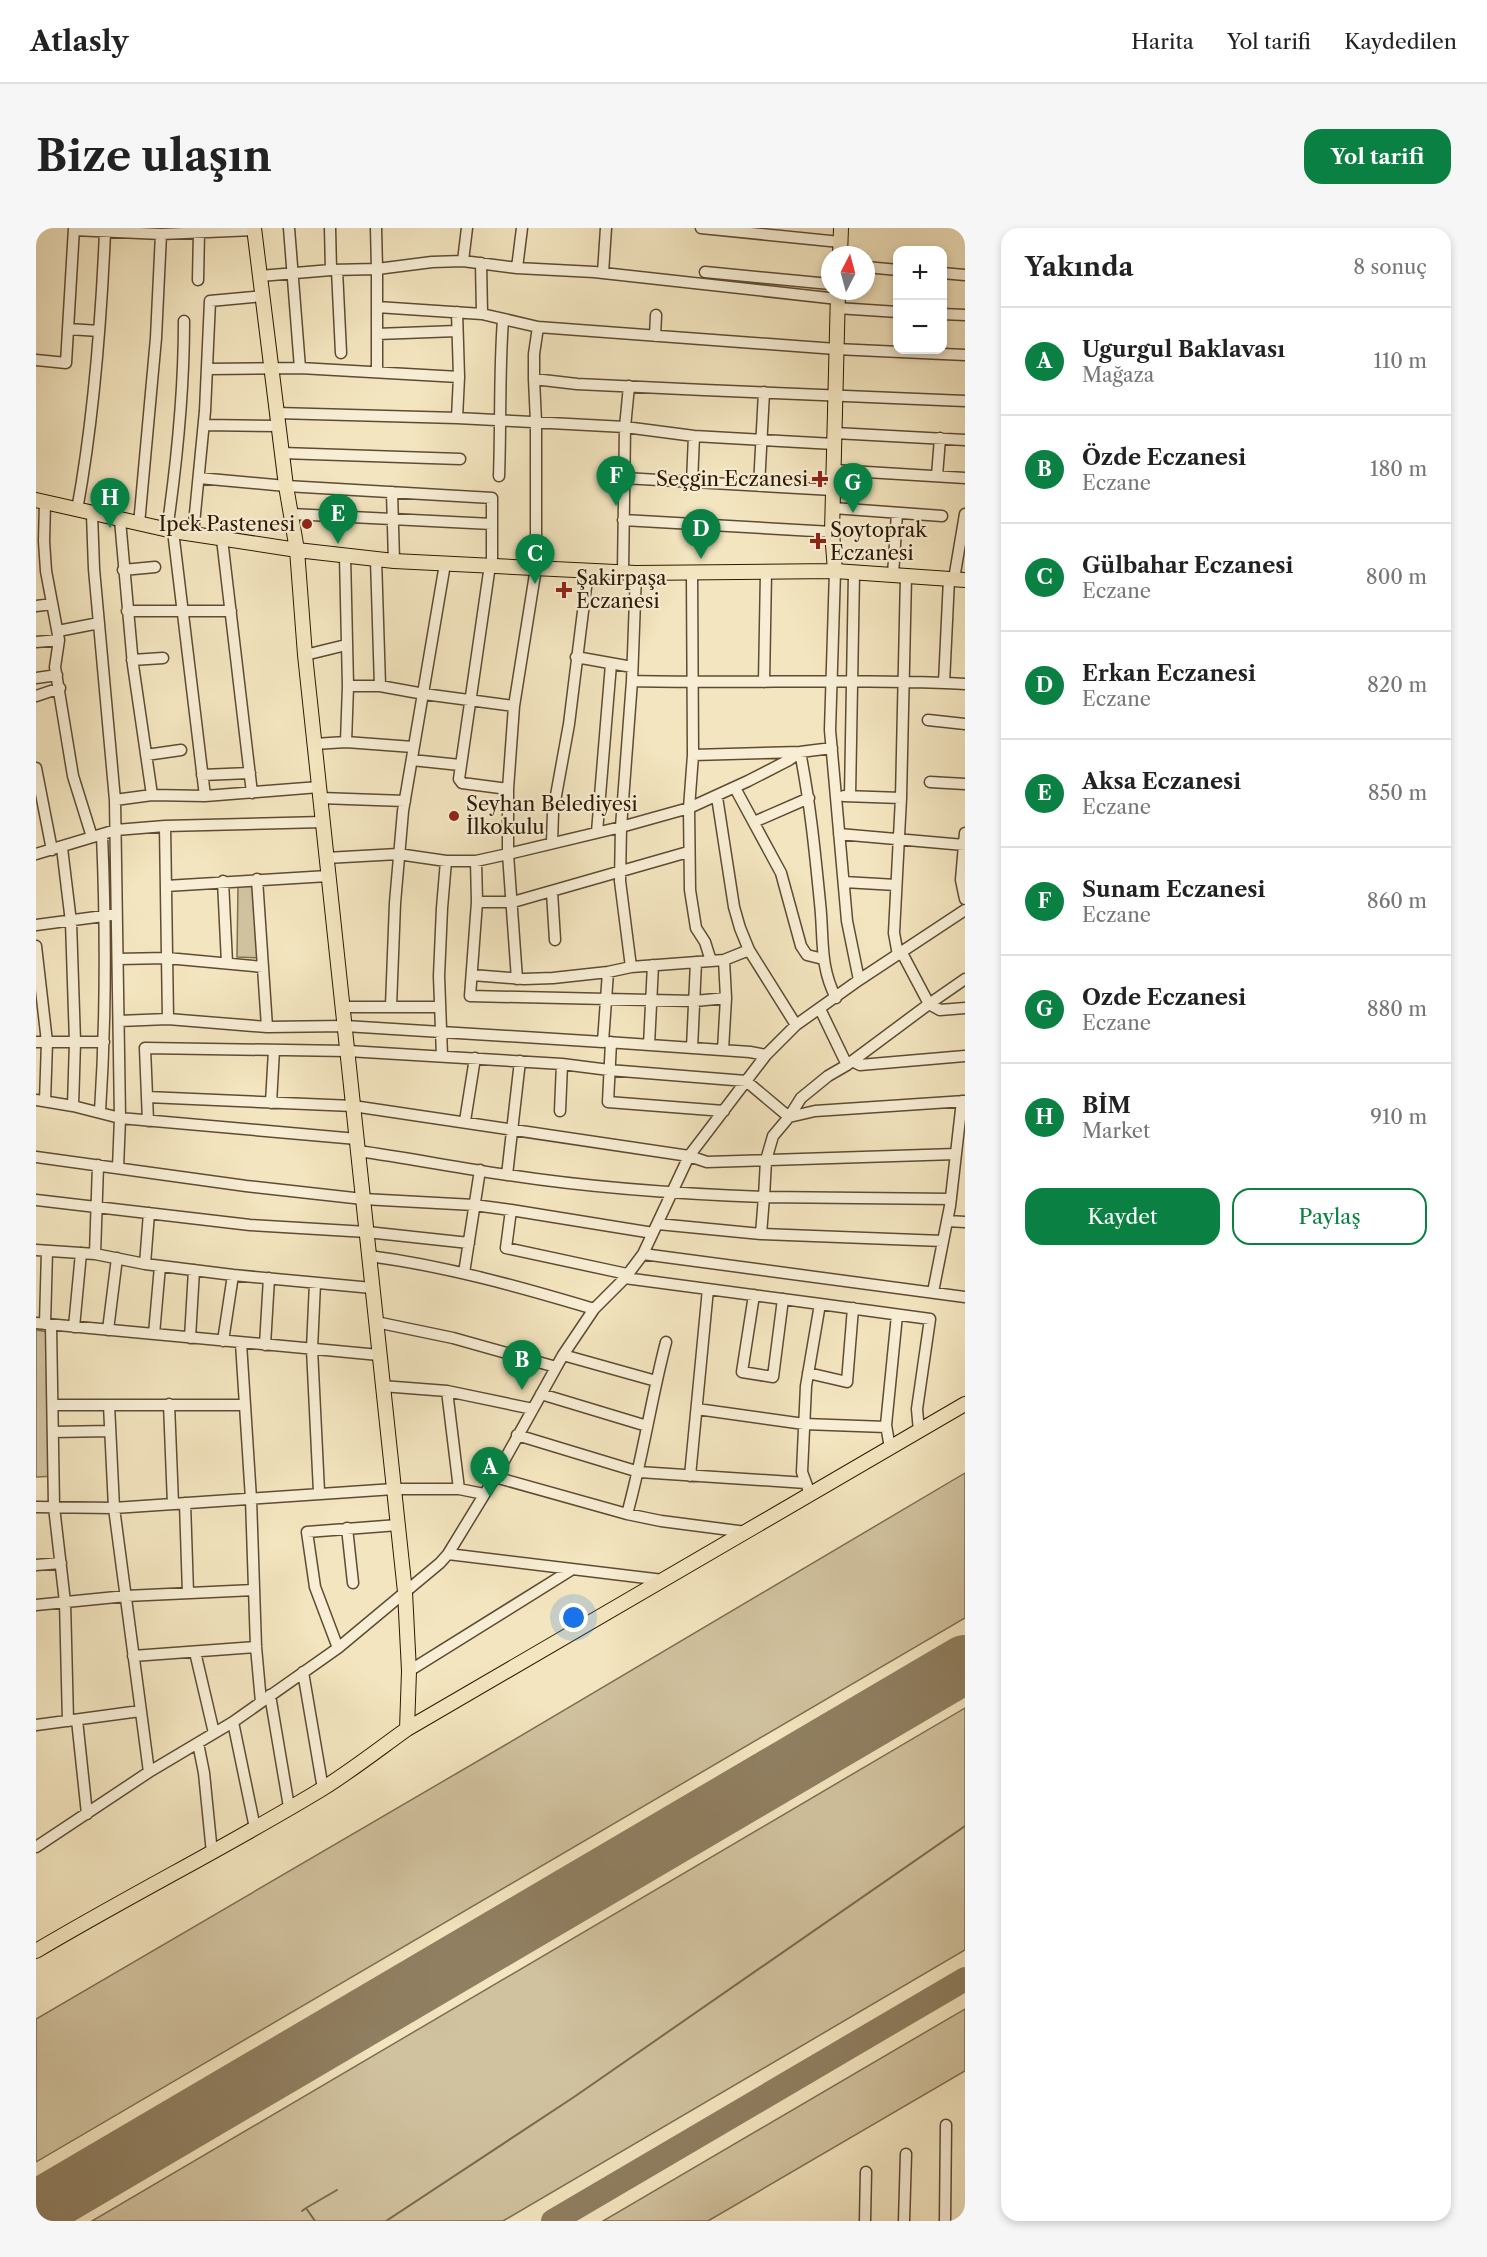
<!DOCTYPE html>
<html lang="tr">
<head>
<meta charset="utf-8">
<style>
  body { margin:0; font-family:"Libre Caslon Text",serif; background:#f6f6f6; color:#222 }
  .controls { position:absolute; right:18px; top:18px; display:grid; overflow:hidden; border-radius:12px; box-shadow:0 3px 9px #0003 }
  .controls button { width:54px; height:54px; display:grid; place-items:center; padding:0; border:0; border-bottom:2px solid #e0e0e0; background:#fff; color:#222; font:30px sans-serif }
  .compass { position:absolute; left:785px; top:18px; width:54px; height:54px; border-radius:50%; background:#fff; box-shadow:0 3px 9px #0003; rotate:6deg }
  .you { position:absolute; left:538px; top:1390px; width:21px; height:21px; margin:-15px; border:4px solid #fff; border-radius:50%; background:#1a73e8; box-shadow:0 0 0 9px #1a73e833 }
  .badge { display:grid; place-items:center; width:39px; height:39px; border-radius:50%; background:#0b8043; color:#fff; font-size:20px; font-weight:700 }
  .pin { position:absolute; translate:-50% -50px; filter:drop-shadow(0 2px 3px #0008) }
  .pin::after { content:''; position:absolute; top:32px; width:21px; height:18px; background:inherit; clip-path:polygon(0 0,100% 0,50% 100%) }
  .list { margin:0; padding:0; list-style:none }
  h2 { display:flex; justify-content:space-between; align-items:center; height:78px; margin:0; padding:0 24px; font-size:26px }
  h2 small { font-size:20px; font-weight:400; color:#767676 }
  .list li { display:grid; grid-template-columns:39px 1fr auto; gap:18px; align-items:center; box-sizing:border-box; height:108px; padding:0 24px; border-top:2px solid #e0e0e0 }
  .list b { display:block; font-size:22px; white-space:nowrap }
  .list p { margin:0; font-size:20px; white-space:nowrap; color:#767676 }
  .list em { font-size:20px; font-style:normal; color:#767676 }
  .actions { display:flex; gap:12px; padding:18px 24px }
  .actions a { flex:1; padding:14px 0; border:2px solid #0b8043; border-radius:18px; text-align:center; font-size:21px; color:#0b8043 }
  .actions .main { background:#0b8043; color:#fff }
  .map { position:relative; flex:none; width:929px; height:1993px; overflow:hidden; border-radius:18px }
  header { display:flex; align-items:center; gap:36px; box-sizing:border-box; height:84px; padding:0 30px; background:#fff; border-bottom:2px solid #e0e0e0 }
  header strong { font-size:28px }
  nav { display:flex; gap:33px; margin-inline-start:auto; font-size:21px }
  .intro { display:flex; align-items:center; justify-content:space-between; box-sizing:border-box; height:144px; padding:0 36px }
  h1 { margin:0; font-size:42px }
  .button { padding:15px 27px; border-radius:18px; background:#0b8043; color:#fff; font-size:21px; font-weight:700 }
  main { display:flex; gap:36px; padding:0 36px }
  aside { flex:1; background:#fff; border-radius:18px; box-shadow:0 3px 9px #0003 }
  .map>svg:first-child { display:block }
  .green { fill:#d1c29f; stroke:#7f6e51; stroke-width:1.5 }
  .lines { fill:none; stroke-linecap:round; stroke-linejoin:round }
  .stream { stroke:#7c6a4d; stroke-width:2 }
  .taxiway { stroke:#907f61; stroke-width:24 }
  .runway { stroke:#907f61; stroke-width:58 }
  .minor-casing { stroke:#5e4c32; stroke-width:13 }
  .major-casing { stroke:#2d1903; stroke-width:16 }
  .minor { stroke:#f7eed5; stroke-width:10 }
  .major { stroke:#f3e5bf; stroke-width:14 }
  .poi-dot { fill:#8f2418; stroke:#f7eed5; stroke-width:2 }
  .labels { text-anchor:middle; stroke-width:4.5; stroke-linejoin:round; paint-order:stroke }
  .poi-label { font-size:20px; fill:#2d1903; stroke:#f7eed5; text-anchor:start }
</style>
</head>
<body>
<header>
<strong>Atlasly</strong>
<nav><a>Harita</a><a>Yol tarifi</a><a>Kaydedilen</a></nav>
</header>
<div class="intro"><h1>Bize ulaşın</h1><a class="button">Yol tarifi</a></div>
<main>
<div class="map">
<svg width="929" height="1993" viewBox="0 0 929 1993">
  <rect width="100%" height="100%" fill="#f3e5bf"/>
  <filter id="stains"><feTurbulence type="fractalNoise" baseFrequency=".00333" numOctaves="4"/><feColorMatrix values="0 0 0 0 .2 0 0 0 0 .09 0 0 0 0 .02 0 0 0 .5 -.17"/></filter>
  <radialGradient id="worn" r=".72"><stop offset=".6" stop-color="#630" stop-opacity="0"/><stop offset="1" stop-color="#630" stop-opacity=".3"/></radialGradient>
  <path class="green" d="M202,658h14l10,72 -25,-1z
    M0,1102l13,2 8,144 -21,1z
    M929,1245v145l-929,544v-143l471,-275z
    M929,1480v242l-462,271h-411z
    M929,1781v62l-257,150h-105z"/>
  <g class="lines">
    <path class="stream" d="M270,1980l31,-18
      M266,1983l4,-3 9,13
      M350,1993l188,-124 391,-271"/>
    <path class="taxiway" d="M517,1993l412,-242"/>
    <path class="runway" d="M0,1982l929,-546"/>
    <defs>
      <path id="minor" d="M253,0l11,140
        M294,0l1,42
        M665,0l139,14
        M38,2l87,4 93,-4
        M427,33l4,-33
        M445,35l1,51
        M830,39l32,3
        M481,40l5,-40
        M301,42l4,83
        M669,44l125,12
        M567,45l3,-45
        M906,45l23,2
        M224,48l71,-6 46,-1 -1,-41
        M162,52l1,-48
        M341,79l105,7 56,13 298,22 129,6
        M801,80l61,4
        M906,86l23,1
        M33,101l30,2
        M341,106l80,-3
        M619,108l1,-21
        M0,132l30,3 8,-135
        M171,141l93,-1 159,9
        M341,144v-103l55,-7 31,-1 54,7 77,4 244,27
        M498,151l43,5 127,6 261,11
        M241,185l180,5 168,9 69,9 140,8
        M421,190l2,-41 -2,-65
        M168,197l75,1
        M799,205l130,7
        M246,225l178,6
        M798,242l131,8
        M463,248c2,-52 0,-104 4,-156
        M901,248l3,-38
        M163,250l87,8 206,12v67
        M588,250l209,12
        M656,254l2,-46
        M723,258l5,-94
        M356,264l2,69
        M9,275l-1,38 2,30 13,69 -4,27 18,109 19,61
        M797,280l109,8
        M41,282c17,-92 24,-185 28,-278
        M56,286l2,55 21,231 5,318 -2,50
        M255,286l201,10
        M84,292l13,145 19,130
        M587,292l209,12
        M103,296l17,-186 5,-104
        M131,302c10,-69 17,-140 17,-209
        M137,303l32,265
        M157,306l12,-123 5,-110 53,-5
        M186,311l30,254
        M309,328l3,130 -2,56
        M340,331l4,127
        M454,337l-31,214 3,4 46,6
        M87,342l32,-3
        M799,343l-5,159 17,191 12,59
        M587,344l2,-145 4,-41
        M656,345l1,182 107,-3 32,-4
        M857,347l4,-62
        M918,351l11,-65
        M0,378l16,-2
        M91,383h104
        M22,403l41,-8
        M0,414l23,-2
        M269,427l41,-10
        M540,429l56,10
        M96,432l31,-2
        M0,450l21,-3
        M596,453c111,3 222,-3 333,3
        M728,454l2,-110
        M908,455l5,-104
        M312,458h32l44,8 90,12
        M0,468l24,-8
        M892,492l37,4
        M278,516l32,-2 67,5
        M110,527l35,-5
        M657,527l-4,53 1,82 6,38 9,14 6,19
        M376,532l48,5
        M0,540l16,82
        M166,547l48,-2
        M894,554l35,2
        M699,560l46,85 20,73 6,9 16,4
        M808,568l57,2
        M814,568l4,-223
        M681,569l17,110 6,21 9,22 47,75
        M284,570l85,3
        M79,572l37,-5 53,1 114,-9
        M718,594l55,-24
        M129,598l3,193
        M561,604l14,-168
        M929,605l-4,47 4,19
        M803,606l125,11
        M516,615l1,-31 16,-88 19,-153
        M26,620l9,74 4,120 -2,64
        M0,626l80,-24 49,-4 158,-4
        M290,630l72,-4 48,7h30l32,-7 113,-27 68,-19 59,-27 41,-21 11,-8c10,50 15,100 20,151 4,35 -1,62 16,95
        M440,633l1,41 -7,94 225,5 31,-3
        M221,651l10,148
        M187,653l4,82
        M808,654l52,3
        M130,658l162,-10
        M516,664l3,48
        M441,674h36l175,-50
        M0,697l75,-10
        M0,718l11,96 -2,59
        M866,725l27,51 11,6 25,-2
        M862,727l-4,-22 7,-135 5,-222
        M82,731l49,-1 96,9
        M595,739l-11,-86 1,-54 11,-146 4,-108
        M436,747l52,4 29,-1 55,-6 23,-5 93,-7 25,-10
        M481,751l-9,-125v-65l6,-83 22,-138v-146l-2,-43v-25l4,-27
        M929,751l-36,25 -82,61 -19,11 -27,22 -12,19 26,-6 150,-10
        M355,778l4,-103 8,-92 42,-247
        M307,779h96
        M784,781l27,56
        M83,793l49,-2 99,8 78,-1 258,16 5,-70
        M0,814h68
        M571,814l143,10 16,3
        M575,814l-3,60 116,9
        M613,817l4,-80
        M656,820l4,-86
        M687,822l3,-52 -2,-38
        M406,828l-3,-80 3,-68 4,-47
        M816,833l8,4 105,-9
        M111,869l206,9 336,50 18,6 249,-8
        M0,872l37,6 47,12 237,21
        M235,875l3,-53
        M524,883l2,-47
        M64,884c6,-92 6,-184 2,-277
        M112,893l-3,-73 203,3 214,13 47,6 137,11 43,36 -16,19 -7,24 -2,37 187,2
        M429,893l10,-63
        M322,923c51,7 100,17 150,24 85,13 171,19 256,22l-3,37 182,7
        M0,929l210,29 117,13 111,6 37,5 142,23
        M471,947l13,-114
        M0,972l214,25 117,7 102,11
        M475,982l-5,38 121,26
        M911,993l18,1
        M622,996l103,10
        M0,1022l59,4 50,10 88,11 139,13
        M59,1026l3,-89
        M607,1026l322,43
        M333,1028c77,10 151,31 225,53
        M109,1036l4,-51
        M428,1045l16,-103
        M589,1050l195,26
        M279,1055l-3,66 7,143
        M897,1064l17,-86 12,-105
        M718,1067l-12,77 31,5 10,-78
        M340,1094l77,16 103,29
        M0,1095l343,32
        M9,1096l2,-73
        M15,1097l3,182 11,95 3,119
        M38,1099l7,-74
        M72,1102l9,-72
        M118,1106l6,-68
        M154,1110l4,-68
        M187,1113l10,-66
        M205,1115l10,156 5,148 5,55
        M229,1117l4,-67
        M527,1127l93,26
        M772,1145l39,9 6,-74
        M346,1158l65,5 86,18
        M411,1163l12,98
        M505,1166l106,32
        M133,1176l4,100
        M17,1177h192
        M73,1177l5,103 35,264
        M661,1181l107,15 82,3
        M17,1204l57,-1
        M481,1207l122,37 167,11
        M854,1220l-4,-23 11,-110
        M654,1248l18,-187
        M459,1249l132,37 34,7 85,11
        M774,1266l-8,-22 4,-86 14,-82 110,15 -13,90 2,22
        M149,1275l3,90
        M0,1279l78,1 280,-19h65l25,5
        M591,1286c16,-57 24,-115 39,-172
        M311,1300l6,55
        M412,1326l215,26
        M0,1337l25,-2
        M0,1377l90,-9 128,-6
        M302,1420l-23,-61 -8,-55 91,-7
        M159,1424l19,81
        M97,1428l123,-9
        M373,1443l162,-101
        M267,1444l20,117
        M234,1467l19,112
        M41,1492l10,94
        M197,1494l22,106
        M0,1497l104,-14
        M162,1515l6,30 8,80
        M0,1619l113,-75 84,-50 105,-74 102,-85 8,-9 47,-77 68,-122 31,-46 31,-31 18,-24 46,-98 77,-101 30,-30 63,-45 106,-70
        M829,1993l1,-49
        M868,1993l2,-67
        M909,1993l1,-96"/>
      <path id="major" d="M218,0l32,258 11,64 8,105 100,937 4,79 -2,58
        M804,27l1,-27
        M0,272l137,31 124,19 97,11 242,12 199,-2 130,9
        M799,343l-3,-39 6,-241
        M0,1723c94,-56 192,-105 286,-162 29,-18 57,-40 85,-60l558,-325"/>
    </defs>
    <use href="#minor" class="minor-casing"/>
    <use href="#major" class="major-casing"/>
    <use href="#minor" class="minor"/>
    <use href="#major" class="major"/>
  </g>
  <g class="poi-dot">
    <path d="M781 242h6v6h6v6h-6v6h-6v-6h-6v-6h6z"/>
    <circle cx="271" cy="296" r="6"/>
    <path d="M779 304h6v6h6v6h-6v6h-6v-6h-6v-6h6z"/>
    <path d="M525 353h6v6h6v6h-6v6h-6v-6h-6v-6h6z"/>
    <circle cx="418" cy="588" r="6"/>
  </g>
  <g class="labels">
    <g class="poi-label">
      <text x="772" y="258" text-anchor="end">Seçgin Eczanesi</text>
      <text x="259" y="303" text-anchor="end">Ipek Pastenesi</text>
      <text x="794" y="309">Soytoprak<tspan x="794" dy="23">Eczanesi</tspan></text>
      <text x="540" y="357">Şakirpaşa<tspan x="540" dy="23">Eczanesi</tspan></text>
      <text x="430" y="583">Seyhan Belediyesi<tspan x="430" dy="23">İlkokulu</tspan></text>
    </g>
  </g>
  <rect width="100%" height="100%" filter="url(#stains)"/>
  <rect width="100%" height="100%" fill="url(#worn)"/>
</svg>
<div class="controls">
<button>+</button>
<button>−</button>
</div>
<svg class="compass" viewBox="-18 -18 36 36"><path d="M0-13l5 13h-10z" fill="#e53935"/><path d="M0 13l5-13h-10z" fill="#767676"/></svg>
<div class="you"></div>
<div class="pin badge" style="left:454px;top:1269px">A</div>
<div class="pin badge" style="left:486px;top:1162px">B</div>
<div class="pin badge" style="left:499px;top:356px">C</div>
<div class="pin badge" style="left:665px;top:331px">D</div>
<div class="pin badge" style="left:302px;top:316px">E</div>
<div class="pin badge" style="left:580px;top:278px">F</div>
<div class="pin badge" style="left:817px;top:285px">G</div>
<div class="pin badge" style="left:74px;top:300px">H</div>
</div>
<aside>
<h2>Yakında<small>8 sonuç</small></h2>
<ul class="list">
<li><span class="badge">A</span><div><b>Ugurgul Baklavası</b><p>Mağaza</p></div><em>110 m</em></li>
<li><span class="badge">B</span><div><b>Özde Eczanesi</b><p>Eczane</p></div><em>180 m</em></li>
<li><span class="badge">C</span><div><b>Gülbahar Eczanesi</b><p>Eczane</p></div><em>800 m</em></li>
<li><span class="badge">D</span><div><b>Erkan Eczanesi</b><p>Eczane</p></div><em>820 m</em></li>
<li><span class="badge">E</span><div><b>Aksa Eczanesi</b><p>Eczane</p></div><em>850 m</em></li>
<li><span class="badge">F</span><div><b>Sunam Eczanesi</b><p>Eczane</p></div><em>860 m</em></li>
<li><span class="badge">G</span><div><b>Ozde Eczanesi</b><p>Eczane</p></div><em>880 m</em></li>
<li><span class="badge">H</span><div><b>BİM</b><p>Market</p></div><em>910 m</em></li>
</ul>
<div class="actions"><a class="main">Kaydet</a><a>Paylaş</a></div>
</aside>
</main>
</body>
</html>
